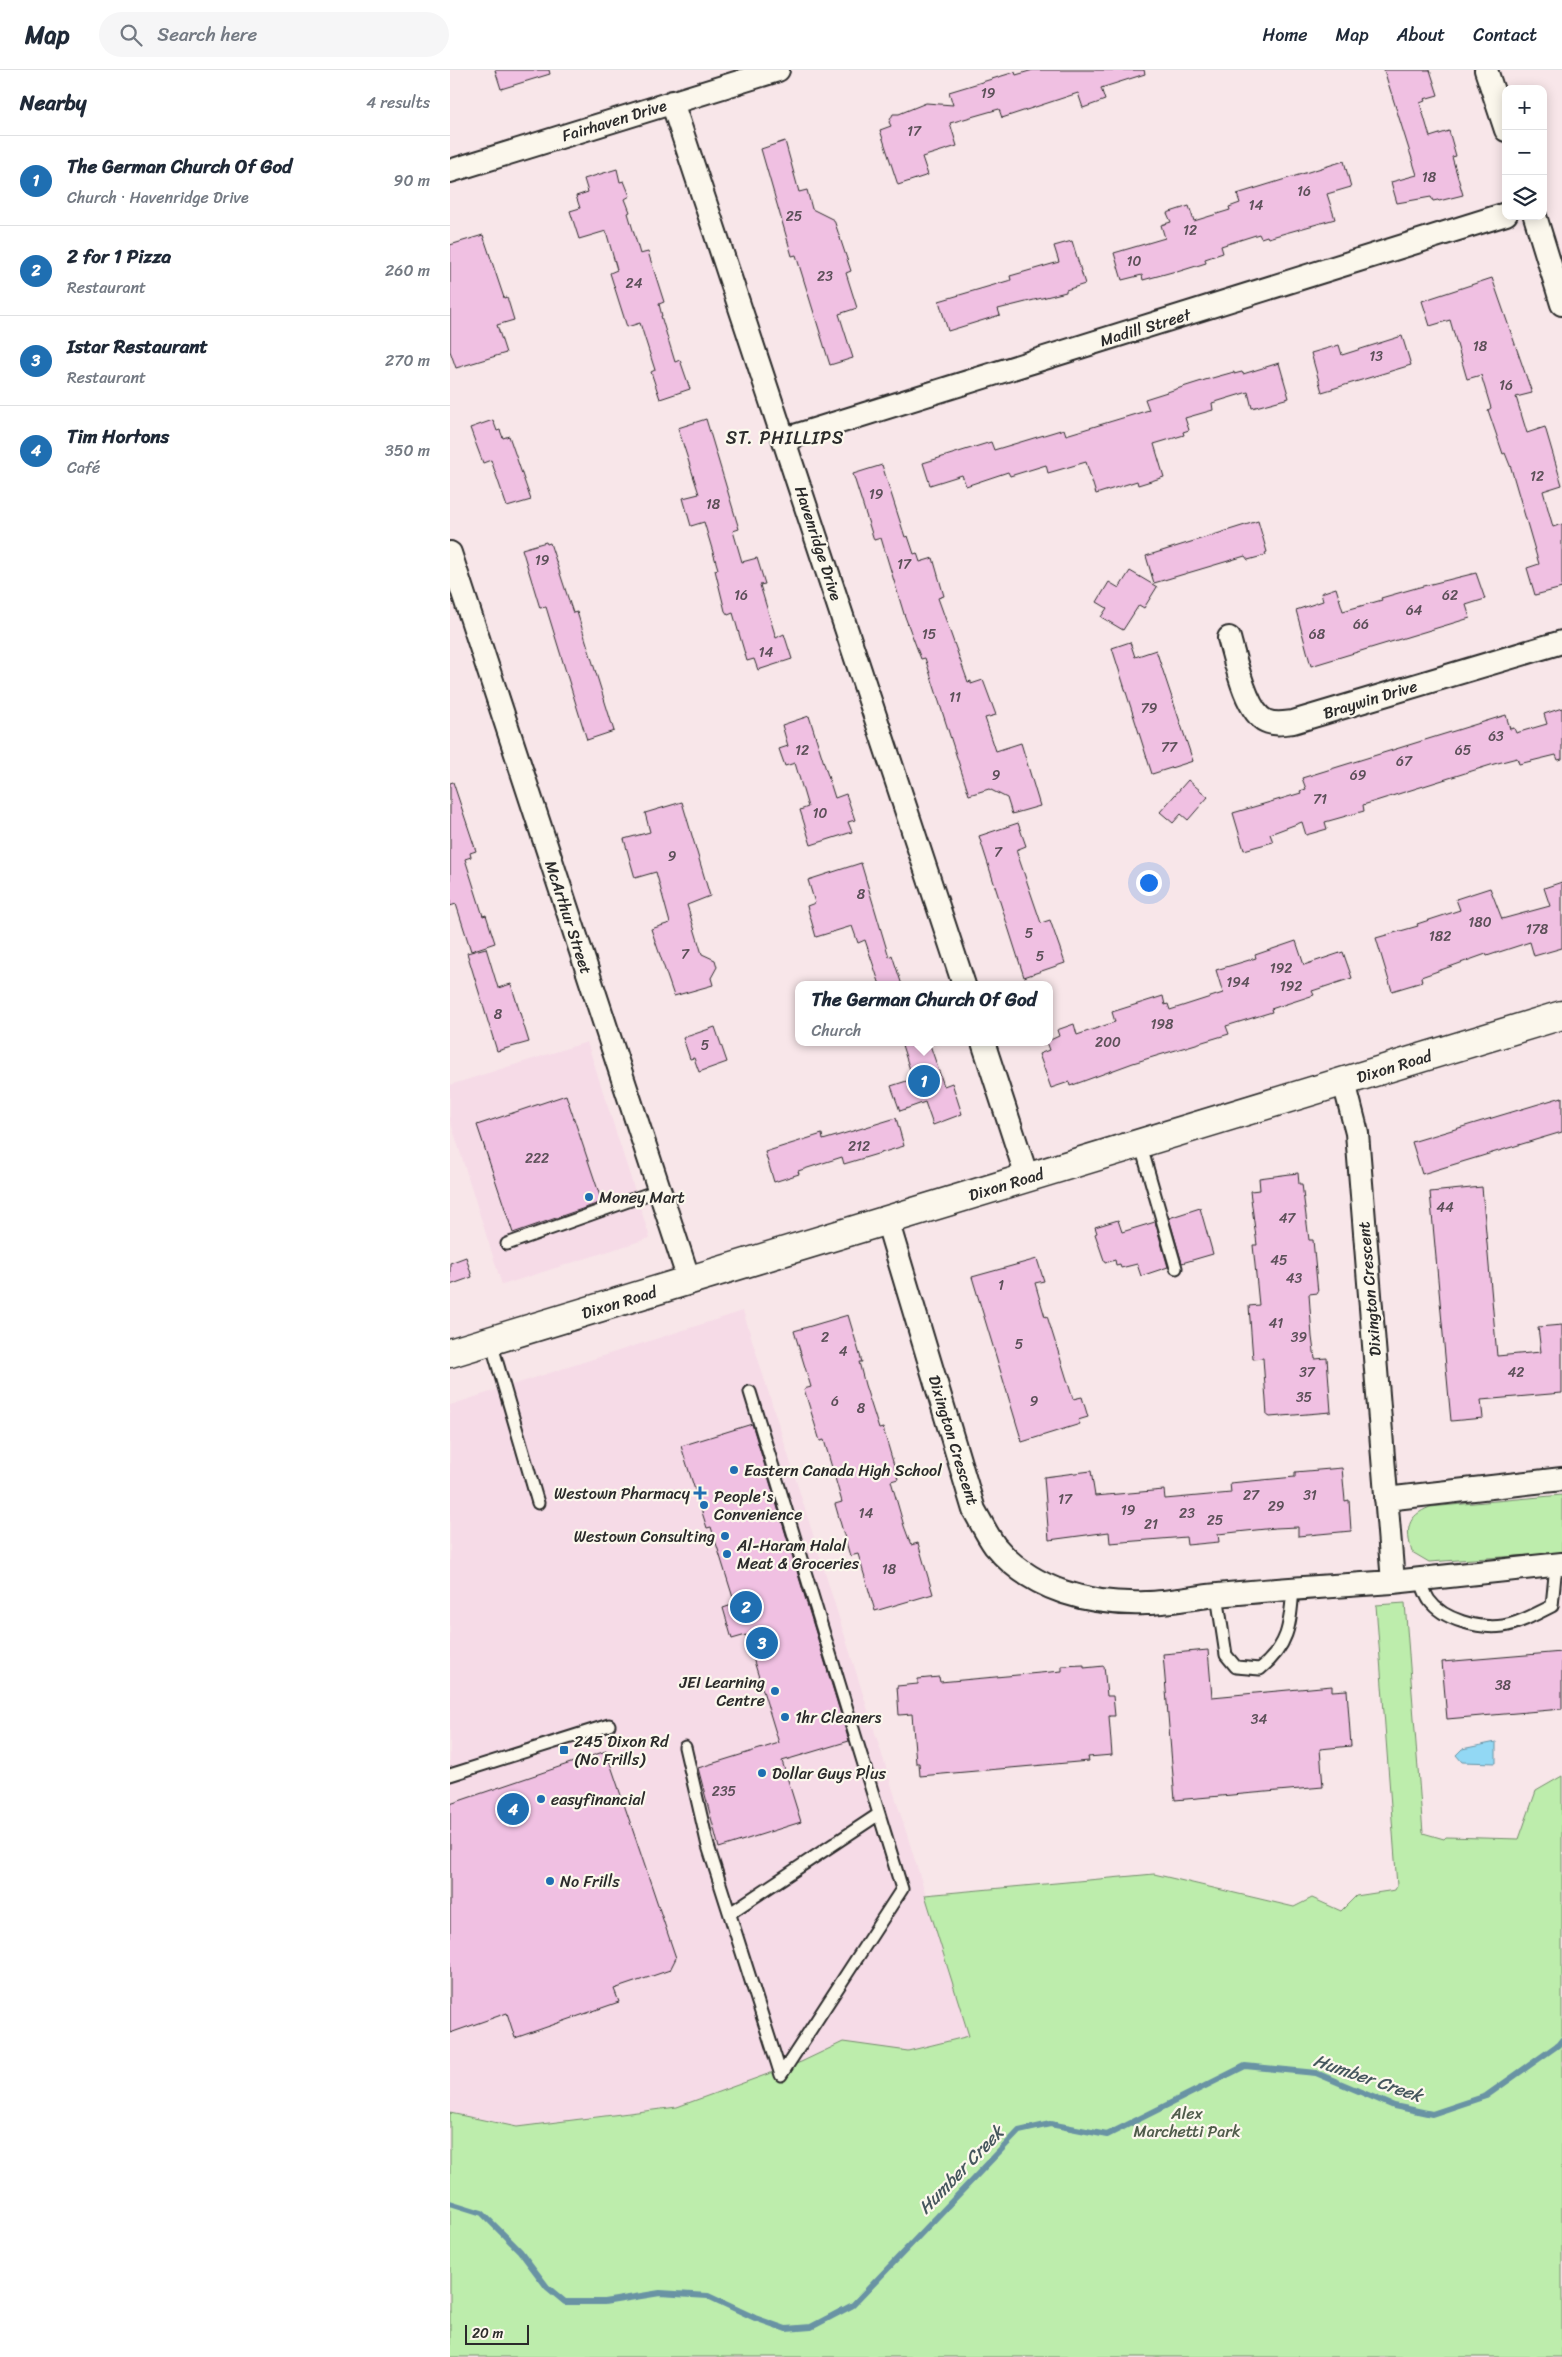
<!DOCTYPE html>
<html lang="en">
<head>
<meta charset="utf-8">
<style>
  body { margin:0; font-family:Sriracha,sans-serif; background:#f6f6f7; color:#1f2937 }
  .controls { position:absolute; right:15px; top:15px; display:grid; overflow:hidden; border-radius:10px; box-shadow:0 2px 12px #0003 }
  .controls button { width:45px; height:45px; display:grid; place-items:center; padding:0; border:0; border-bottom:1px solid #e0e1e3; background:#fff; color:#1f2937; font:25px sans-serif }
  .scale { position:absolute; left:15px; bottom:12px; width:64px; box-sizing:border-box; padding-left:5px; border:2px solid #2b2b2b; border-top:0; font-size:14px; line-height:18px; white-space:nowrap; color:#2b2b2b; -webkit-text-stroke:4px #fbf7ec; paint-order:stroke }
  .you { position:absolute; left:698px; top:812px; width:18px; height:18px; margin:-12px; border:4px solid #fff; border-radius:50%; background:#1a73e8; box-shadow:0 0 0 8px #1a73e833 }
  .badge { display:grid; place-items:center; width:32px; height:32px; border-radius:50%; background:#1f6fb2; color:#fff; font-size:16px; font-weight:700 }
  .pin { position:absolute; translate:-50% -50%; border:2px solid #fff; box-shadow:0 1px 5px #0006 }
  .popup { position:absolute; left:345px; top:911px; width:258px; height:65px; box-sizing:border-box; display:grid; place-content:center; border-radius:10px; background:#fff; filter:drop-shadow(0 1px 4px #0005); font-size:16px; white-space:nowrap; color:#747a83 }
  .popup b { font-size:19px; color:#1f2937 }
  .popup::after { content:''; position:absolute; left:50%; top:100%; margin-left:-10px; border:10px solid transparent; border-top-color:#fff }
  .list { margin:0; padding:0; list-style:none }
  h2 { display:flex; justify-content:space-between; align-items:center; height:65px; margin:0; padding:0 20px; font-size:21px }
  h2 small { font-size:16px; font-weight:400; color:#747a83 }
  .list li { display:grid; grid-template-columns:32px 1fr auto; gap:15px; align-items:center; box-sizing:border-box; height:90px; padding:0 20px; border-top:1px solid #e0e1e3 }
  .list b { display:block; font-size:19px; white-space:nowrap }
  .list p { margin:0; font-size:16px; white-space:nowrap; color:#747a83 }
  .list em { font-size:16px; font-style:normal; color:#747a83 }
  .icon { flex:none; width:28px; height:28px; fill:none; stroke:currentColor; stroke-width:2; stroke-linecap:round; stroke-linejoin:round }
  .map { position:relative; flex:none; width:1112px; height:2287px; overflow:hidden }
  header { display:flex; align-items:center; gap:30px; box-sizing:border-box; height:70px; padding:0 25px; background:#fff; border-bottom:1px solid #e0e1e3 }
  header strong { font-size:24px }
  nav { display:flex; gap:28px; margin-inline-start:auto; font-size:18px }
  .search { width:350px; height:45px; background:#f6f6f7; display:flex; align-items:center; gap:12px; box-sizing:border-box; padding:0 18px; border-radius:28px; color:#747a83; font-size:19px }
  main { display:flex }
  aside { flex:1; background:#fff }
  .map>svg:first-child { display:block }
  .built { fill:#f6dbe7 }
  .green { fill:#bdedac; stroke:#748c6c }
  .water { fill:#92d8f4; stroke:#6993a4 }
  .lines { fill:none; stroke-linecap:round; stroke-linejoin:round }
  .stream { stroke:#6993a4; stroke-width:6 }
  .building { fill:#f0c0e2; stroke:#2b2b2b }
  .lane-casing { stroke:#2b2b2b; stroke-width:15 }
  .street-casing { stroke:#2b2b2b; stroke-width:26 }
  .secondary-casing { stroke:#2b2b2b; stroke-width:31 }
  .lane { stroke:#fbf7ec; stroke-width:11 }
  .street { stroke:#fbf7ec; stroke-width:22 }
  .secondary { stroke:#fbf7ec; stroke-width:28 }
  .poi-dot { fill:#1f6fb2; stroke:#fbf7ec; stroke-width:2 }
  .labels { text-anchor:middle; stroke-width:4.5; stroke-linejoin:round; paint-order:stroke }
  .number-label { font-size:14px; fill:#5c5059 }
  .street-label { font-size:16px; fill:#2b2b2b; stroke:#fbf7ec }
  .poi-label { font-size:16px; fill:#2b2b2b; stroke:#fbf7ec; text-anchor:start }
  .park-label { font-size:16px; fill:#505c4b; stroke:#fbf7ec }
  .neighbourhood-label { font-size:18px; letter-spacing:1px; fill:#2b2b2b; stroke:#fbf7ec }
  .water-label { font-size:18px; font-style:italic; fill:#45565d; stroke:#fbf7ec }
</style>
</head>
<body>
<header>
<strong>Map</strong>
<div class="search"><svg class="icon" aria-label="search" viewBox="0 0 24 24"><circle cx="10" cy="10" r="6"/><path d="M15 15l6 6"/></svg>Search here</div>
<nav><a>Home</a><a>Map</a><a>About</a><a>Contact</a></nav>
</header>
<main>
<aside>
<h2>Nearby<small>4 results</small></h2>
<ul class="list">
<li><span class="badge">1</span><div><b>The German Church Of God</b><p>Church · Havenridge Drive</p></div><em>90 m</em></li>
<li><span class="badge">2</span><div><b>2 for 1 Pizza</b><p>Restaurant</p></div><em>260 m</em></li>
<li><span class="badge">3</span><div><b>Istar Restaurant</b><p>Restaurant</p></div><em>270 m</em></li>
<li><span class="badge">4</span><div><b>Tim Hortons</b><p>Café</p></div><em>350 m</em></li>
</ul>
</aside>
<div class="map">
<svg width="1112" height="2287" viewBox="0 0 1112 2287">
  <rect width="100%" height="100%" fill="#f8e6e9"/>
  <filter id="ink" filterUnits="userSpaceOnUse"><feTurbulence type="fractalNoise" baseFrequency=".02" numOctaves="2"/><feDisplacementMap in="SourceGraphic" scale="10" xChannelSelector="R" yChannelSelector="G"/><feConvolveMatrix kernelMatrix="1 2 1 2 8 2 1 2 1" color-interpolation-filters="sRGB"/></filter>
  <g filter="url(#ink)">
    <path class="built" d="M137,972l63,196 -148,47 -52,-165v-35z
      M293,1241l227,725 -195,47 3,10 -261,34 -67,-14v-708z"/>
    <path class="green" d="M1112,1425v58l-133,9 -17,-10c-7,-23 -5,-36 18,-45z
      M955,1533l18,230 21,6 2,-2 73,2 17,-48 26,-15v581h-1112v-244l67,14 160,-20 124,-45 42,-20 65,9 61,-15 -44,-141 229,-21 140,33 18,-9 29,13 15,-15 39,-6 2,-4 -21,-281z"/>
    <path class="water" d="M1046,1672v21l-34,-1 -6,-7 6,-6z"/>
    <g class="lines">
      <path class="stream" d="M0,2133l32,10 38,38 27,36 18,15h39l56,-9 48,3 47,22 31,11 25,-2 42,-22 166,-174 31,-7 57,11 138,-69 71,7 78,33 38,8 54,-18 72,-51 4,-5"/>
    </g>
    <path class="building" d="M45,0h54l1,4 -49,15z
      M583,0h111l1,4 -44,14 4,12 -22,8 -5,-15 -76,25 -3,-9 -49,14 7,23 -35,11 6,18 -30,10 -18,-55 11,-4 -2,-4 4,-8h6l27,-11 27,2 -4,-13 66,-20 1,3z
      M934,0h46l8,25 -14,4 1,2 -5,2 10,34 19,-6 7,25 -4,1 11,38 -24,6 -1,-1 -5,1 -2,-4 -34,6 -6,-21 26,-7z
      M335,71l14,51 8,-2 5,19 22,11 17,51 -5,2 11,35 -18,6 14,44 -23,7 -34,-110 -4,1 -31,-107z
      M894,91l7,26 -24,7 8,25 -67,19 -1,-2 -6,2 -2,-4 -38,12 2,7 -18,6 1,4 -29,9 -1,-1 -33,9 -1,-5 -20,5 -8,-27 51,-15 -4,-13 10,-3 -4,-9 22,-7 5,15 36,-11 -1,-3 11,-4 -3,-9z
      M167,99l3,13 4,-1 6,15 -5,3 5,13 -2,1 12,41 8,-2 16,50 -5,2 3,12h-1l14,46 5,-2 10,29 -30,10 -9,-27 4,-2 -15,-47 -13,4 -17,-54 7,-3 -11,-39 -27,8 -9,-28 10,-3 -4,-12 12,-4 -4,-13z
      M33,165l21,63 3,-1 7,23 -17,5 9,28 -50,15 -6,-17v-106z
      M622,171l13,43 -19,6v2l-68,17 2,6 -52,16 -9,-30 72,-21 -1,-4 49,-14 -5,-16z
      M1042,208l40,115 -16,4 11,36 18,-6 17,58 -19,6 10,36 9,-3v64l-27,7 -8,-27 12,-4 -28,-96 -6,-15 -2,1 -15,-44 3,-2 -10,-33 -14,4 -17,-59 -20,6 -8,-25z
      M952,266l9,29 -89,27 -11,-39 28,-8 3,10z
      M829,293l10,35 -37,10 -4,-16 -36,11 1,7 -28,8 4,12 -6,2 1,3 -30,9 10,33 -26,8 -1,-4 -41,13 -10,-32 -38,11 -2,-8 -36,11 -2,-4 -42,14 -4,-11 -32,10 -7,-22 68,-21 3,8 70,-21 2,6 83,-25 -4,-11 60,-19 29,-8v2l8,-2 1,2z
      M256,349l33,110 -6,2 9,31 15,-4 8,26 -5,1 16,53 8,-4 8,25 -34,11 -4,-11 -7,2 -14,-48 -5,2 -3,-4 -10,-41 3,-1 -14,-47 -13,4 -8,-28 16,-4 -21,-66z
      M43,350l4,11 3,-1 3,8 6,-2 22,64 -24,7 -16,-47 -8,3 -13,-35z
      M432,395l23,72 3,-1 6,18 3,-1 3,9 13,-4 11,38 -6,2 30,84 3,-1v3l12,-4 13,35 -11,3 11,33 25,-8 19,63 -28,8 -5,-16 -18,-9 -20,6 -44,-137 -4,1 -17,-45 -23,-76 -7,2 -21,-66z
      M808,451l9,31 -2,1 1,2 -18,5 -3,-4 -91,27 -8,-27z
      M96,472l1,2 3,-1 23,70 4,-1 37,119 -27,9 -41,-133 -6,1 -18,-59z
      M680,501l27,16 -13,21 -5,-3 -16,25 -22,-13 6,-9 -10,-6 12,-20 10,6z
      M1026,503l9,26 -19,6 4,13 -159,48 -15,-56 27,-9 -2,-8 15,-5 7,23 39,-11 -1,-2 42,-12z
      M680,572l5,15 21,-7 37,111 -41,13 -40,-126z
      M1112,638v51l-4,1 -2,-5 -37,9 -2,-6 -23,6 -131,41 1,6 -39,11 2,7 -21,6 -4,-13 -32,12 3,8 -29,8 -11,-37 68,-20 -1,-2 6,-2 -4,-11 204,-63 4,14 4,-1 2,5 31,-9 -3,-10z
      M359,646l26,82 11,-4 9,26 -7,2 4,10 -41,13 -11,-35 8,-3 -13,-44 -10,3 -6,-17 9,-3 -6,-21z
      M738,710l20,17 -20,23 -7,-6 -8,9 -13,-11z
      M3,712l23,69 -6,2 1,4 -6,2 18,57 3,-1 9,28 -24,8 -15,-47 -6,2v-123z
      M232,732l28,94 -23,9 15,49 13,6 2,7 -6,11 2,7 -39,11 -23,-67 19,-6 -14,-51 -21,6 -11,-39 26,-7 -5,-19z
      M568,753l8,23 -10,4 25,73 9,-3 15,43 -41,14 -45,-141z
      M411,793l28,94 3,-2 10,30h-22l-15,-45 -7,3 -6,-17 -36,11 -9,-31 8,-3 -7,-23z
      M1112,812v66l-28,8 -4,-14 -43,14 -1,-2 -65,23 1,5 -30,9 -16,-53 42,-12 -1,-2 43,-14 -4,-11 34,-11 12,31 48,-13 -6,-18z
      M846,871l8,24 39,-13 9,26 -40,13 2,4 -43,14 1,3 -46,14 3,8 -96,29 -63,23 -1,-4 -18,6 -12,-34 10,-4 -3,-8 13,-6 -2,-6 17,-6 3,11 38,-13 -3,-10 51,-16 2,9 3,-1 2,6 53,-17 -7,-23 40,-12 -1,-3z
      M36,878l12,40 13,-4 18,58 -32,9 -30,-98z
      M265,957l12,35 -28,10 -5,-14 -4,1 -7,-21z
      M451,972h28l15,44 8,-3 10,31 -29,11 -8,-23 -25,9 -9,-25 22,-7z
      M116,1025l36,107 -89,31 -36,-108z
      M1112,1027v35l-140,42 -10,-32z
      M446,1048l8,28 -60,18 -2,-7 -44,14 1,3 -25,8 -9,-30 57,-18 1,6z
      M848,1103l1,11h3l7,56h4l5,53 -9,1 3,43 3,22 12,-1 4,54 -61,5 -3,-2 -4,-57 -10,1 -4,-53 10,-1 -6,-60h4l-7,-54 10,-1 -1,-12z
      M1032,1117l15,169 44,-4 -3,-25 24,-2v68l-81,7 2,18 -32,3 -21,-229z
      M750,1138l13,46 -31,9 -13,-45z
      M668,1150l4,12 33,-10 13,45 -27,9 -4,-12 -16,4 -1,-4 -4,1 -1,-5 -10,3 -10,-29 2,-1 -2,-6z
      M16,1187l6,20 -22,8v-22z
      M587,1189l7,22 -9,2 10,34 2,-1 26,83 9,-2 6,20 -10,3 2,4 -58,18 -50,-165z
      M398,1245l14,47h-3l6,23 14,44 4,-1 15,51 -7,2 13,45 7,19 7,-2 15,51 -58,17 -17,-57 -8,2 -15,-52 7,-2 -18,-62 -4,1 -16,-52 7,-2 -17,-56z
      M302,1354l97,317 -67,20 19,61 -82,26 -21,-80 81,-25 -33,-108 -14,4 -9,-31 12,-4 -24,-77 -4,1 -26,-82z
      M892,1398l3,33 4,-1 2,31 -53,5v-9l-23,1 -57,6 1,8 -32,3 -1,-8 -76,6 -1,-11 -60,8 -5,-63 47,-6 4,25 69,-6 1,9 66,-6 -1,-10 65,-6v-5z
      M758,1580l4,47 120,-11v5l15,-1 4,56 -31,3 3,38 -148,13 -12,-146z
      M1112,1582v57l-115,10 -5,-57z
      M634,1595v3l20,-2 3,30h6l2,20h-6l3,39 -24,2 1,4 -169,15 -1,-13h-3l-4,-49 -13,1 -2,-29 21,-2v-5l21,-2 1,5 122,-11v-5z
      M156,1681l70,207 -6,12 -56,19 5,13 -104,36 -8,-25 -57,20v-229z"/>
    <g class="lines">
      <defs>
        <path id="lane" d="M690,1073l36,125
          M57,1174l152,-54
          M41,1272l47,161
          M970,1509c3,7 5,15 9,21 14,20 50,29 74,26 16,-2 34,-13 49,-20l4,-41
          M767,1525l9,60 10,12 24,2c29,-24 30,-44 33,-80
          M235,1677l23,99 73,229 121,-186 -152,-497
          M0,1705l159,-50
          M280,1843l149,-99"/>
        <path id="street" d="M1036,0l20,60
          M222,32l292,883
          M0,101l328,-101
          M1085,146l27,88
          M335,369l721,-225
          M0,483l239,727
          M779,568c6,21 17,74 37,83 9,4 18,2 27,1l269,-80
          M533,972l44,135
          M437,1150l87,290c7,12 13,25 21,36 37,45 96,59 151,57 24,0 48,-6 72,-8 59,-6 117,-9 175,-13l-36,-449 -13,-51
          M936,1429l176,-20
          M943,1512l169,-18"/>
        <path id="secondary" d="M0,1283l1112,-338"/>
      </defs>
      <use href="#lane" class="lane-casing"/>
      <use href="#street" class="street-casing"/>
      <use href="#secondary" class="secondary-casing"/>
      <use href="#lane" class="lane"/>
      <use href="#street" class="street"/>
      <use href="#secondary" class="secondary"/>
    </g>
  </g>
  <g class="poi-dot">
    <circle cx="139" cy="1127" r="5"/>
    <circle cx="284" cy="1400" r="5"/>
    <path d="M247.5 1415.5h5v5h5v5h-5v5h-5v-5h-5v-5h5z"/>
    <circle cx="254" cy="1435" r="5"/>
    <circle cx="275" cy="1466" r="5"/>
    <circle cx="277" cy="1484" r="5"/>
    <circle cx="325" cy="1621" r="5"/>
    <circle cx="335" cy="1647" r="5"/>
    <rect x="109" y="1675" width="10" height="10" rx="2.5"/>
    <circle cx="312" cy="1703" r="5"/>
    <circle cx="91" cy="1729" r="5"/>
    <circle cx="100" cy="1811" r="5"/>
  </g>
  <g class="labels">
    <g class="number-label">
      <text x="538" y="28">19</text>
      <text x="464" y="66">17</text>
      <text x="979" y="112">18</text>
      <text x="854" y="126">16</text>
      <text x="806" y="140">14</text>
      <text x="344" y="151">25</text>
      <text x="740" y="165">12</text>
      <text x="684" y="196">10</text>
      <text x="375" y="211">23</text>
      <text x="184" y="218">24</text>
      <text x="1030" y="281">18</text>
      <text x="926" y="291">13</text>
      <text x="1056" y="320">16</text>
      <text x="1087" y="411">12</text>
      <text x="426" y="429">19</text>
      <text x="263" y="439">18</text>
      <text x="92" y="495">19</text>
      <text x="454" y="499">17</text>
      <text x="291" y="530">16</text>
      <text x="1000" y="530">62</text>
      <text x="964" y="545">64</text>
      <text x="911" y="559">66</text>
      <text x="479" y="569">15</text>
      <text x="867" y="569">68</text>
      <text x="316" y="587">14</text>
      <text x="505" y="632">11</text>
      <text x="699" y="643">79</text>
      <text x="1046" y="671">63</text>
      <text x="719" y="682">77</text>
      <text x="352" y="685">12</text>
      <text x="1013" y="685">65</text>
      <text x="954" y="696">67</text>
      <text x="546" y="710">9</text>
      <text x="908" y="710">69</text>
      <text x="870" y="734">71</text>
      <text x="370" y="748">10</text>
      <text x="548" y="787">7</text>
      <text x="222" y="791">9</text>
      <text x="411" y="829">8</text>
      <text x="1030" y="857">180</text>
      <text x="1087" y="864">178</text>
      <text x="579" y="868">5</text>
      <text x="990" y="871">182</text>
      <text x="235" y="889">7</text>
      <text x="590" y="891">5</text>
      <text x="831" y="903">192</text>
      <text x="788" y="917">194</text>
      <text x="841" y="921">192</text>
      <text x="48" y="949">8</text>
      <text x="712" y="959">198</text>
      <text x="658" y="977">200</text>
      <text x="255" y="980">5</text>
      <text x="409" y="1081">212</text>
      <text x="87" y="1093">222</text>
      <text x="995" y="1142">44</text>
      <text x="837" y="1153">47</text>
      <text x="829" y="1195">45</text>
      <text x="844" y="1213">43</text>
      <text x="551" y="1220">1</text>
      <text x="826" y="1258">41</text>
      <text x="375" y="1272">2</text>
      <text x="849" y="1272">39</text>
      <text x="569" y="1279">5</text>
      <text x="393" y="1286">4</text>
      <text x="857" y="1307">37</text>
      <text x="1066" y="1307">42</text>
      <text x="854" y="1332">35</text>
      <text x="385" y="1336">6</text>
      <text x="584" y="1336">9</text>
      <text x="411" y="1343">8</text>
      <text x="801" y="1430">27</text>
      <text x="860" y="1430">31</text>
      <text x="615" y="1434">17</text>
      <text x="826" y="1441">29</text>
      <text x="678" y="1445">19</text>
      <text x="416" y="1448">14</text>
      <text x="737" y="1448">23</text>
      <text x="765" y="1455">25</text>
      <text x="701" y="1459">21</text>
      <text x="439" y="1504">18</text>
      <text x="1053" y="1620">38</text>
      <text x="809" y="1654">34</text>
      <text x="274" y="1726">235</text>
    </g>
    <g class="street-label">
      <text transform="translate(164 50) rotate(-17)" y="6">Fairhaven Drive</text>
      <text transform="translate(695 257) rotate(-17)" y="6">Madill Street</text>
      <text transform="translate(369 473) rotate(72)" y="6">Havenridge Drive</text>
      <text transform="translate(920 629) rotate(-17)" y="6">Braywin Drive</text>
      <text transform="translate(119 847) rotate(72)" y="6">McArthur Street</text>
      <text transform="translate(944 996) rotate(-17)" y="6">Dixon Road</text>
      <text transform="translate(556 1114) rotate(-17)" y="6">Dixon Road</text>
      <text transform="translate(919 1219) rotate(-95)" y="6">Dixington Crescent</text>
      <text transform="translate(169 1232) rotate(-17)" y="6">Dixon Road</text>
      <text transform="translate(504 1370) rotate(73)" y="6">Dixington Crescent</text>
    </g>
    <g class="poi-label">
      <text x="149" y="1133">Money Mart</text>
      <text x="294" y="1406">Eastern Canada High School</text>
      <text x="240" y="1429" text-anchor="end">Westown Pharmacy</text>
      <text x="264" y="1432">People's<tspan x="264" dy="18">Convenience</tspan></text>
      <text x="265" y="1472" text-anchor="end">Westown Consulting</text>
      <text x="287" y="1481">Al-Haram Halal<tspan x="287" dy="18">Meat &amp; Groceries</tspan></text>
      <text x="315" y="1618" text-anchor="end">JEI Learning<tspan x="315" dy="18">Centre</tspan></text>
      <text x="345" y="1653">1hr Cleaners</text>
      <text x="124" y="1677">245 Dixon Rd<tspan x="124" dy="18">(No Frills)</tspan></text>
      <text x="322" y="1709">Dollar Guys Plus</text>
      <text x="101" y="1735">easyfinancial</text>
      <text x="110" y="1817">No Frills</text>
    </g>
    <g class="park-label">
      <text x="737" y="2049">Alex<tspan x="737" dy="18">Marchetti Park</tspan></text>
    </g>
    <g class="neighbourhood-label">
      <text x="335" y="374">ST. PHILLIPS</text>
    </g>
    <g class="water-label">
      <text transform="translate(918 2008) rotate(19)" y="6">Humber Creek</text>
      <text transform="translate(511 2100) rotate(-46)" y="6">Humber Creek</text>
    </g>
  </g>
</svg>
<div class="controls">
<button>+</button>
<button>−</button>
<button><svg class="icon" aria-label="layers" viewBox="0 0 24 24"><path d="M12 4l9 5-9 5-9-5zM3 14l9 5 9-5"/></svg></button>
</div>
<div class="scale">20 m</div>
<div class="you"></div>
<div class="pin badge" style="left:474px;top:1011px">1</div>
<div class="popup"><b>The German Church Of God</b>Church</div>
<div class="pin badge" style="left:296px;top:1537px">2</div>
<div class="pin badge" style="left:312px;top:1573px">3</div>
<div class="pin badge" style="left:63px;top:1739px">4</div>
</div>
</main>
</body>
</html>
